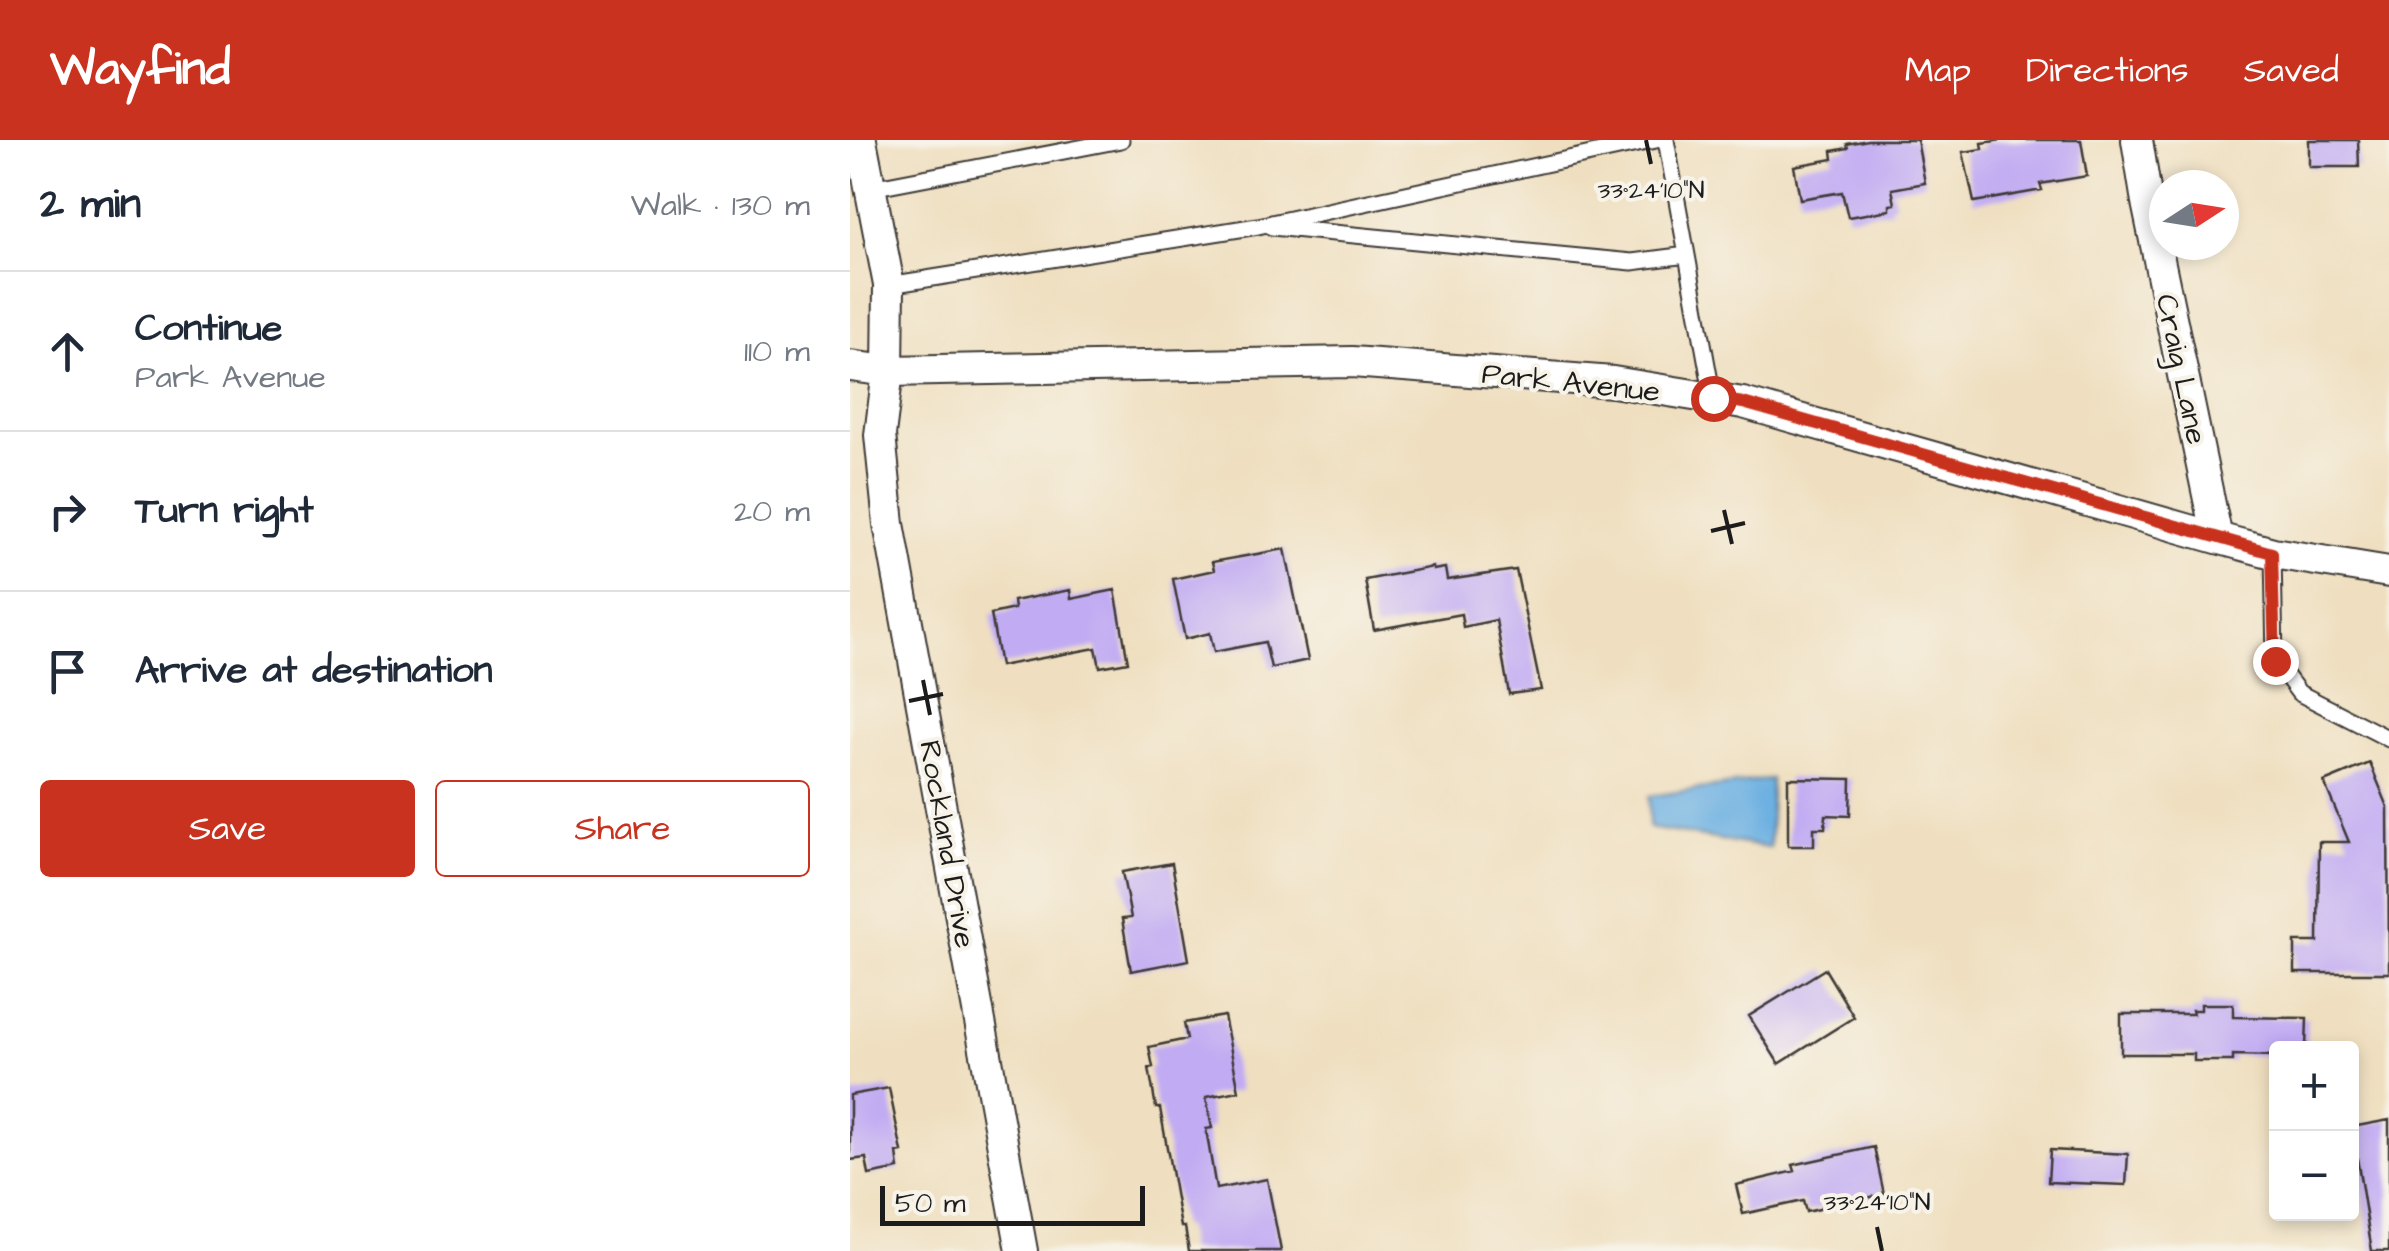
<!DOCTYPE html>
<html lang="en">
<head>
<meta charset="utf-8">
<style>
  body { margin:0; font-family:"Architects Daughter",sans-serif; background:#f6f6f7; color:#1f2937 }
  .controls { position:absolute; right:30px; bottom:30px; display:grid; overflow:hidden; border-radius:10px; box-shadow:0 5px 15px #0003 }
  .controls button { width:90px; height:90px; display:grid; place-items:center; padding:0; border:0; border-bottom:2px solid #e0e1e3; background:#fff; color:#1f2937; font:50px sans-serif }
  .compass { position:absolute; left:1299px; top:30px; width:90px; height:90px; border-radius:50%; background:#fff; box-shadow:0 5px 15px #0003; rotate:78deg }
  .scale { position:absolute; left:30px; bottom:25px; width:265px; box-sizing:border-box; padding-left:10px; border:5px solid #1c1c1c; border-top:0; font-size:28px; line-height:35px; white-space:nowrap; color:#1c1c1c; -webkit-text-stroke:8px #f7f3e8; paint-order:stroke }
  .stop { position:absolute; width:30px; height:30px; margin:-22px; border:8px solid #c8321e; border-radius:50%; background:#fff }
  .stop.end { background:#c8321e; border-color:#fff; box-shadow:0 2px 10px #0008 }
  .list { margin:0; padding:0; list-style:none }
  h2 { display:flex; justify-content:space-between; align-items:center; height:130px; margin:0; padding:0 40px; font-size:42px }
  h2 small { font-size:32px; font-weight:400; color:#747a83 }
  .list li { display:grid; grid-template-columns:65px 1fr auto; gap:30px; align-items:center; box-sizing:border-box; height:160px; padding:0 40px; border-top:2px solid #e0e1e3 }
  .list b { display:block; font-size:38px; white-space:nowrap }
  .list p { margin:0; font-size:32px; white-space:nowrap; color:#747a83 }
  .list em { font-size:32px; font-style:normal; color:#747a83 }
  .actions { display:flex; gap:20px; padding:30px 40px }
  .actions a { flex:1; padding:22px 0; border:2px solid #c8321e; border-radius:10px; text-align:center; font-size:35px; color:#c8321e }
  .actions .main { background:#c8321e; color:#fff }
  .icon { flex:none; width:55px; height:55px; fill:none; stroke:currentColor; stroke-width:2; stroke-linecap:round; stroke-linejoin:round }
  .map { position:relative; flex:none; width:1539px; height:1111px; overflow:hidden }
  header { display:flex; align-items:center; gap:60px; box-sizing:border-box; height:140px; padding:0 50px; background:#c8321e; color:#fff }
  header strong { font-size:48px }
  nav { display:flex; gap:55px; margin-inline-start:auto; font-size:35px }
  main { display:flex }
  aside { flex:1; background:#fff }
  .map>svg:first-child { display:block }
  .water { fill:#6db0e2; stroke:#44667f; stroke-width:2.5 }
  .building { fill:#c1abf3 }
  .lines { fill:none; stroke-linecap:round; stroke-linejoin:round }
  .lane-casing { stroke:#3c3935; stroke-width:19 }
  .street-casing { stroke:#3c3935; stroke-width:34 }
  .lane { stroke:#fff; stroke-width:15 }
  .street { stroke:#fff; stroke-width:30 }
  .route { stroke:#c8321e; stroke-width:12 }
  .ticks { fill:none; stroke:#1c1c1c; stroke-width:4 }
  .labels { text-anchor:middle; stroke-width:8; stroke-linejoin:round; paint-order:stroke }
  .street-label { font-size:30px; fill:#1c1c1c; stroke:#f7f3e8 }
  .ticks-label { font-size:25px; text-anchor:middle; fill:#1c1c1c; stroke:#f7f3e8; stroke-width:8; stroke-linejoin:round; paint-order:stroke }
</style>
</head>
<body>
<header>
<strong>Wayfind</strong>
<nav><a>Map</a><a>Directions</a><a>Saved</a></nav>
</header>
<main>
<aside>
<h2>2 min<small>Walk · 130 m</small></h2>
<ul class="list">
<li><svg class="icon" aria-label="ahead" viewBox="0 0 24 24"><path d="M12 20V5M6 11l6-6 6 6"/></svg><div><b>Continue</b><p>Park Avenue</p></div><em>110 m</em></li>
<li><svg class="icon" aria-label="right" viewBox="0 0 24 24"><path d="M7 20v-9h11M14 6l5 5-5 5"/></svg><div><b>Turn right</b></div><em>20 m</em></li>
<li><svg class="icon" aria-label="arrive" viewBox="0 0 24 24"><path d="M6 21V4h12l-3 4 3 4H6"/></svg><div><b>Arrive at destination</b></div></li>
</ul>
<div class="actions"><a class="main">Save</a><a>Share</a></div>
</aside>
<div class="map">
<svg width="1539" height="1111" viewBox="0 0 1539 1111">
  <rect width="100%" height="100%" fill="#f7f3e8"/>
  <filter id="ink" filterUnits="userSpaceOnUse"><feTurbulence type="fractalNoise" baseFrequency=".01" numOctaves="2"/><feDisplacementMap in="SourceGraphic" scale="20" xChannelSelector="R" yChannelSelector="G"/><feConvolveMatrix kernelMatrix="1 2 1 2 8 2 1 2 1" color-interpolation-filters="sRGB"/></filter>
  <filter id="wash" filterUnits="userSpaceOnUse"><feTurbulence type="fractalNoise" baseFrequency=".0048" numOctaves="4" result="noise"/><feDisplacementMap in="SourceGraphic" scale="40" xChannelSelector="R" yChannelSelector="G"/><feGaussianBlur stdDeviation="2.25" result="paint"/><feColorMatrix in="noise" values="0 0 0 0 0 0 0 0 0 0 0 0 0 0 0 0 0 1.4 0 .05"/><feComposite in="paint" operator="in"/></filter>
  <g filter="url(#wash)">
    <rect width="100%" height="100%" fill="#efdfc0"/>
    <path class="water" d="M921,639l-1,69 -121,-20v-32z"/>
    <g id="blocks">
      <path class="building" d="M1018,0h49l8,43 -33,6 3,15 -5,1v5l-42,7 -6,-25 -42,7 -6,-33 39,-7 -1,-8 16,-3 -1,-4z
        M1152,0h79l6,36 -47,8 2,6 -68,12 -11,-50 20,-3 -1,-6z
        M1459,0h49l1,27h-50z
        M435,409l23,111 -37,8 -6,-26 -51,10 -4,-19 -25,6 -12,-60 41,-9 -2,-8z
        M583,427v3l12,-2 2,12 69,-10 25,120 -32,4 -13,-74 -33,7 -2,-13 -87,16 -9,-50z
        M220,450l1,9 44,-9 13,72 -28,5 -4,-19 -96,18 -9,-52 23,-5 -1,-8z
        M1520,623l18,44 1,166h-94v-31h23l1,-100h30l-25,-60z
        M938,638l63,1 -1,37 -24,-1 -1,13h-11v18h-26z
        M322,723l17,97 -58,11 -9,-52 9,-1 -9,-46z
        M975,829l29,48 -75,47 -30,-48z
        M1351,864h32v13l74,1 -1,30h-30v8l-43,-1v6h-39v-7h-73v-40h72l-1,-4h9z
        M374,876l15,75 -33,6 6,31 -6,1 10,60 51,-10 14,72h-92l-4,-24h-4l-21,-119h-4l-7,-40 4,-1 -4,-20 38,-8 -3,-16z
        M39,948l13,64 -5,1 2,16 -30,6 -3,-17 -16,2v-65z
        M1539,980v131h-17l-20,-124z
        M1024,1007l10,47 -78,18 -3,-11 -60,13 -7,-29 59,-14 -2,-6z
        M1200,1010l78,4 -2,31 -78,-3z"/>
    </g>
  </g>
  <g filter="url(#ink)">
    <use href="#blocks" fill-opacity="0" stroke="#3c3935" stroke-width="2.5"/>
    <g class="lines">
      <defs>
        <path id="lane" d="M816,0l47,258
          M21,48l250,-48
          M422,87l360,35 55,-7
          M39,145l369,-59 398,-86
          M1423,413l2,108 24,32 90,46"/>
        <path id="street" d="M11,0l28,145 -1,86 -8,64 9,89 133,727
          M1287,0l10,62 70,336
          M0,226l38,5 464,-9 261,20 130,21 474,135 56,15 116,19"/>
      </defs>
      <use href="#lane" class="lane-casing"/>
      <use href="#street" class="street-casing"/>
      <use href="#lane" class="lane"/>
      <use href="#street" class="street"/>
    </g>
  </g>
  <g class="lines" filter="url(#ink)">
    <path class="route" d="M863,258l30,5 529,150 3,108"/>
  </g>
  <path class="ticks" d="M796,0l5,24M874,370l8,34M861,391l34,-8M73,540l7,35M59,561l34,-7M1027,1087l5,24"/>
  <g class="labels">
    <g class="street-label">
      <text transform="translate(1332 229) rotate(78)" y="10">Craig Lane</text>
      <text transform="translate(721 242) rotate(6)" y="10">Park Avenue</text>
      <text transform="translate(98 704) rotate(80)" y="10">Rockland Drive</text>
    </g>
  </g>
  <g class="ticks-label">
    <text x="801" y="58">33°24'10"N</text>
    <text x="1027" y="1070">33°24'10"N</text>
  </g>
</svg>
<div class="controls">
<button>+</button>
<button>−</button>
</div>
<svg class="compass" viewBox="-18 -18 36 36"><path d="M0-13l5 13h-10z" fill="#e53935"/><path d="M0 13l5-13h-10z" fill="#747a83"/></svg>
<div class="scale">50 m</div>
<div class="stop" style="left:863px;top:258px"></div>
<div class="stop end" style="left:1425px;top:521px"></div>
</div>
</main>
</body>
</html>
